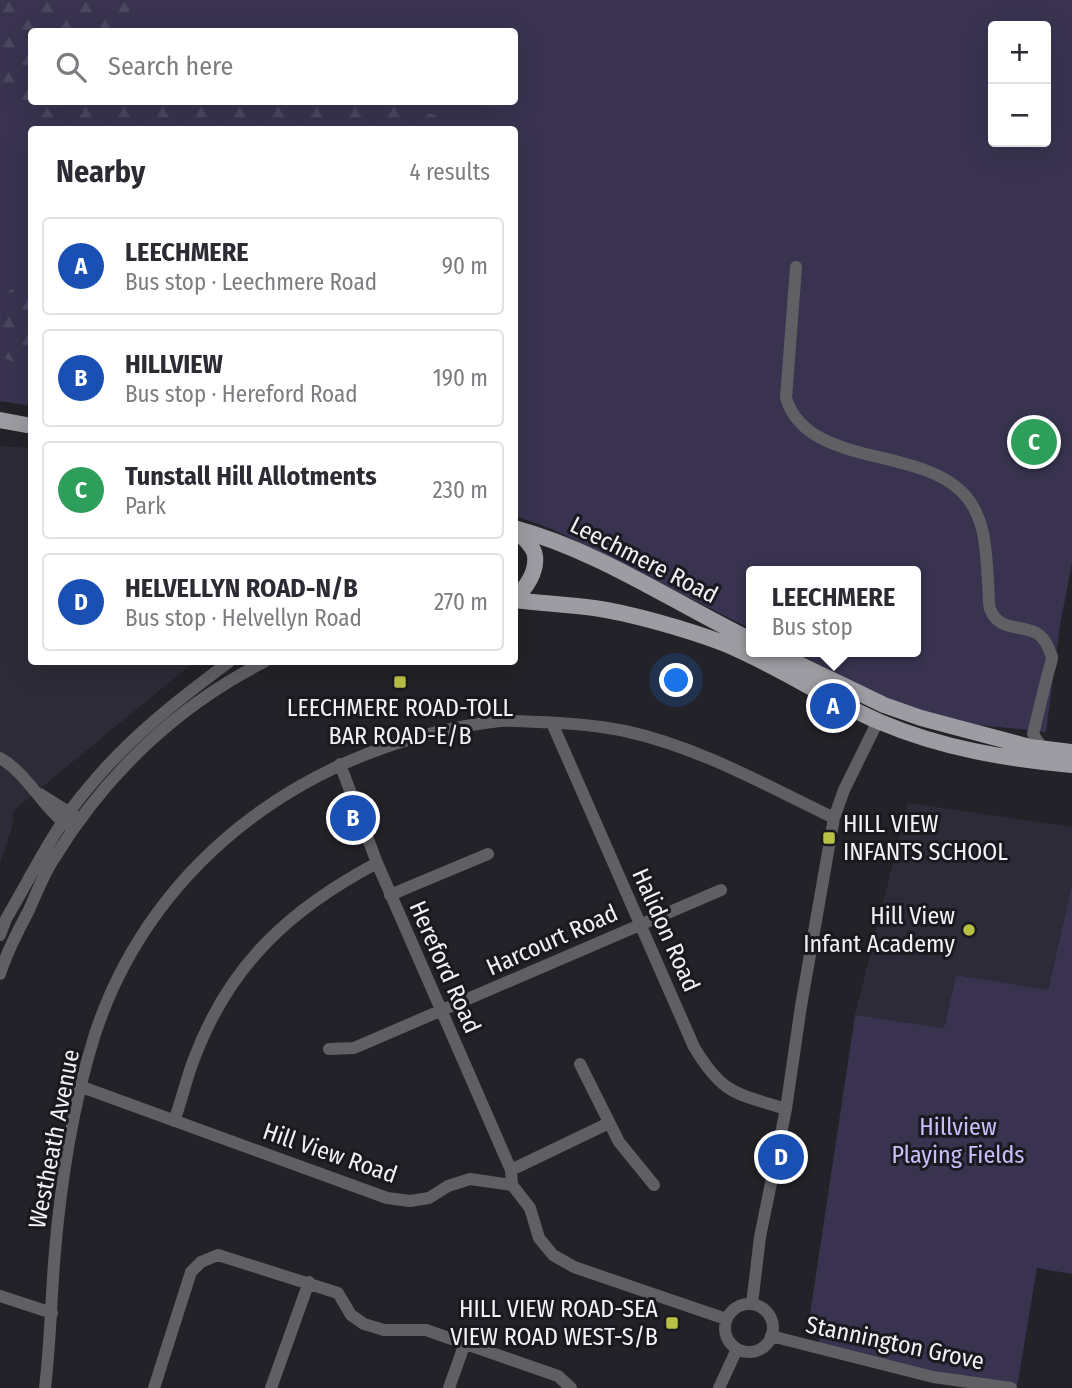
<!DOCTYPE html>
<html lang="en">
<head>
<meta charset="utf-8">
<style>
  body { margin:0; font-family:"Fira Sans Condensed",sans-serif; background:#f7f7f7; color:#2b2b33 }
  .controls { position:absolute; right:21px; top:21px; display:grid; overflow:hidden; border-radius:7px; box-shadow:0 7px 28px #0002 }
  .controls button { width:63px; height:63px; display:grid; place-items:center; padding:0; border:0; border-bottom:2px solid #e1e1e2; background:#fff; color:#2b2b33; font:35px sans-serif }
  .you { position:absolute; left:677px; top:681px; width:24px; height:24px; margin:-18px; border:5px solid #fff; border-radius:50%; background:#1a73e8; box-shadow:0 0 0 10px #1a73e833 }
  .badge { display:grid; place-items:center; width:46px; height:46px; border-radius:50%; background:#6b6e3c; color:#fff; font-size:23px; font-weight:700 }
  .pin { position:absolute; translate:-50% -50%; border:4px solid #fff; box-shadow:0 2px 7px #0006 }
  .popup { position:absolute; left:746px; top:566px; width:175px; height:91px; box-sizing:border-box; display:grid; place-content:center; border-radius:7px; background:#fff; filter:drop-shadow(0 2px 5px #0005); font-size:23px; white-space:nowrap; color:#7c7c81 }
  .popup b { font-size:26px; color:#2b2b33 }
  .popup::after { content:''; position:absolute; left:50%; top:100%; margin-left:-14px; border:14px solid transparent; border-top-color:#fff }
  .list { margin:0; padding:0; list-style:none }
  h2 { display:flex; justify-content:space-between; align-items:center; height:91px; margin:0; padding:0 28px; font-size:30px }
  h2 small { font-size:23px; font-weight:400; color:#7c7c81 }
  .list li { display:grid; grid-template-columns:46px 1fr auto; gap:21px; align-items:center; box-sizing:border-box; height:98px; margin:0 14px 14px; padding:0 14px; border:2px solid #e1e1e2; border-radius:7px }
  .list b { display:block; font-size:26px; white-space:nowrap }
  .list p { margin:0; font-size:23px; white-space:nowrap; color:#7c7c81 }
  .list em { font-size:23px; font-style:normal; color:#7c7c81 }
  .icon { flex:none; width:38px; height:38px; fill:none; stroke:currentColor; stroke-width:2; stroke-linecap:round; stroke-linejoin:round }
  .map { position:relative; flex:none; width:1072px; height:1388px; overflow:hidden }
  .search { position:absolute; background:#fff; box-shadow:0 7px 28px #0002; left:28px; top:28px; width:490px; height:77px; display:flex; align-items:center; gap:18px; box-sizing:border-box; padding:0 24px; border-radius:7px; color:#7c7c81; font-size:26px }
  .panel { position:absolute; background:#fff; box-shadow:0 7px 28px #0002; left:28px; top:126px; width:490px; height:539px; border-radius:7px }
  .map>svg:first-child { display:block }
  .built { fill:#2d2b37 }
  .green { fill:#393350; fill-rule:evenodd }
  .forest { fill:url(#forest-firs) }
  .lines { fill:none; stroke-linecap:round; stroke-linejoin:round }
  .minor { stroke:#605f63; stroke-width:12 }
  .major { stroke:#9d9ca2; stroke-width:16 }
  .poi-dot { fill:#b9c046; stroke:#1a191f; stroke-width:2.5 }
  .labels { text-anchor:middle; stroke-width:6; stroke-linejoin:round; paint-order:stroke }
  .street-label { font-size:24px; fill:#f2f1f5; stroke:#1a191f }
  .poi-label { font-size:24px; fill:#f2f1f5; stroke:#1a191f; text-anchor:end }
  .park-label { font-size:24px; fill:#cabffd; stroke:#1a191f }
</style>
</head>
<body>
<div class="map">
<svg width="1072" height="1388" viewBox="0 0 1072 1388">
  <defs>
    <pattern id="forest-firs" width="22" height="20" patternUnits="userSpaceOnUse" patternTransform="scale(1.75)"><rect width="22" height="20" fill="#393350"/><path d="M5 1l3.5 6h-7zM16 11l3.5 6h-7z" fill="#4c4761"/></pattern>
  </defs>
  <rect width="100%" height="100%" fill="#232228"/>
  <path class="built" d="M0,446l31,2 1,214h162l-180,148 -2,17 -12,37z
    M908,803l164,24v58l-24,105 -92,-15 -12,53 -89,-13z"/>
  <path class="green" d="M0,0h1072v563l-12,62 -14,107 -85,-9 -68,-21 -98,-50h120v-81h-164v58l-199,-100 -37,-13 -1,-386h-482l-1,276 -31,-5zM993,26h53v116h-53zM32,32h482v70h-482z
    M1072,885v389l-35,-6 -20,120 -199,-40 4,-27h-13l46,-306 89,13 12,-53 92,15z"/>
  <path class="forest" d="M0,0h137l-21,31 -84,1v70h347l57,13 2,14h-399l-39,-45z
    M31,279v88l-31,-10v-61z"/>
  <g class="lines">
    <path class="minor" d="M796,267l-10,131c21,69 130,48 176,94 24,24 24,59 26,90 1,9 0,19 2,27 12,30 46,8 58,38 1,3 3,6 4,10 0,6 -4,14 -5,20 -5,19 -9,38 -14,57l10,15
      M552,723l142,324c29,48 41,46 92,62
      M0,758c29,17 41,48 67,67
      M340,764l37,99 134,307 1,15
      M40,794l35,22
      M390,895l98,-41
      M0,935l6,-16c26,-44 49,-93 83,-132 40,-49 90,-88 140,-125
      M0,974c7,-23 18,-43 29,-64 8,-18 15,-37 26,-53 51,-83 122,-151 209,-195
      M329,1049l25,-1 367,-158
      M580,1064l39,78 35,43
      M82,1087l305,111 23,3 19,-3 19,-12 22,-7 42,6 18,23 9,30 14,17 21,12 152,52
      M174,1121c8,-21 12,-42 20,-62 35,-94 96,-150 183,-196
      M511,1170l98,-47
      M0,1296l52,17
      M752,1304l8,-67 26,-128 15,-103 33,-188 10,-28 34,-69
      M725 1328a24 24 0 1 1 48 0a24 24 0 1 1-48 0Z
      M771,1336l162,41 78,11
      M45,1388c5,-42 6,-84 9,-125 6,-77 18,-156 41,-229 59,-179 222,-292 405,-313 12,-1 25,1 38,1 29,1 58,3 87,9 74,16 142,55 209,87
      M154,1388l37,-116 10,-10 17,-7 120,38 13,22 13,9 20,6h42l132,46 13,12
      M271,1388l38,-106
      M449,1388l16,-45
      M719,1388l18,-39"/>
    <path class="major" d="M0,420l32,6
      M514,528c85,23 159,74 237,112
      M514,528c8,8 20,18 21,28 2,15 -9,34 -21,41
      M514,600c27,3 54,5 80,8 36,5 95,22 129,35 54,22 103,56 157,79 61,26 126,37 192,43
      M774,652l110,53 37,13 109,29 42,5"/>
  </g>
  <g class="poi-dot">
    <rect x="393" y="675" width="14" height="14" rx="3.5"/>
    <rect x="822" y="831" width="14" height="14" rx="3.5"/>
    <circle cx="969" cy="930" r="7"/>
    <rect x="665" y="1316" width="14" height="14" rx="3.5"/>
  </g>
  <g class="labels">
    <g class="street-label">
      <text transform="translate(644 560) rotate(27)" y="8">Leechmere Road</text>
      <text transform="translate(666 930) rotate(66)" y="8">Halidon Road</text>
      <text transform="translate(552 940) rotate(-24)" y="8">Harcourt Road</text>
      <text transform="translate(445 967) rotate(66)" y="8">Hereford Road</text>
      <text transform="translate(54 1139) rotate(-79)" y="8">Westheath Avenue</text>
      <text transform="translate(330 1153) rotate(19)" y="8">Hill View Road</text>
      <text transform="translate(895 1343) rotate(12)" y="8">Stannington Grove</text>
    </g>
    <g class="poi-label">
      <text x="400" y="716" text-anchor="middle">LEECHMERE ROAD-TOLL<tspan x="400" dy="28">BAR ROAD-E/B</tspan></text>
      <text x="843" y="832" text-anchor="start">HILL VIEW<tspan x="843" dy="28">INFANTS SCHOOL</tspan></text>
      <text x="955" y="924">Hill View<tspan x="955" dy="28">Infant Academy</tspan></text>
      <text x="658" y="1317">HILL VIEW ROAD-SEA<tspan x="658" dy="28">VIEW ROAD WEST-S/B</tspan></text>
    </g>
    <g class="park-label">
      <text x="958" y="1135">Hillview<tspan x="958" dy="28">Playing Fields</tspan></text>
    </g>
  </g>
</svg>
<div class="controls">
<button>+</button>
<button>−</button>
</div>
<div class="you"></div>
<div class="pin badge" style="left:833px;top:706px;background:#1a4fb4">A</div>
<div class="popup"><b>LEECHMERE</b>Bus stop</div>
<div class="pin badge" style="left:353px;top:818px;background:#1a4fb4">B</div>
<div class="pin badge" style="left:1034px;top:442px;background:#2e9e5b">C</div>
<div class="pin badge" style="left:781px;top:1157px;background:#1a4fb4">D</div>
<div class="search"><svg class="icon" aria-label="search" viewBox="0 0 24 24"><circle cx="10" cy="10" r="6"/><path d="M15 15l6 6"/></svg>Search here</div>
<section class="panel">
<h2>Nearby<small>4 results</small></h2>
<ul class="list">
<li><span class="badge" style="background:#1a4fb4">A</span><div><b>LEECHMERE</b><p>Bus stop · Leechmere Road</p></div><em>90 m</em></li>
<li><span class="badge" style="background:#1a4fb4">B</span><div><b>HILLVIEW</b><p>Bus stop · Hereford Road</p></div><em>190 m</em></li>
<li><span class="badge" style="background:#2e9e5b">C</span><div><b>Tunstall Hill Allotments</b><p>Park</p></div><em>230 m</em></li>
<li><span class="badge" style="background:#1a4fb4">D</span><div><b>HELVELLYN ROAD-N/B</b><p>Bus stop · Helvellyn Road</p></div><em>270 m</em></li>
</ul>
</section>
</div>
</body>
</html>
